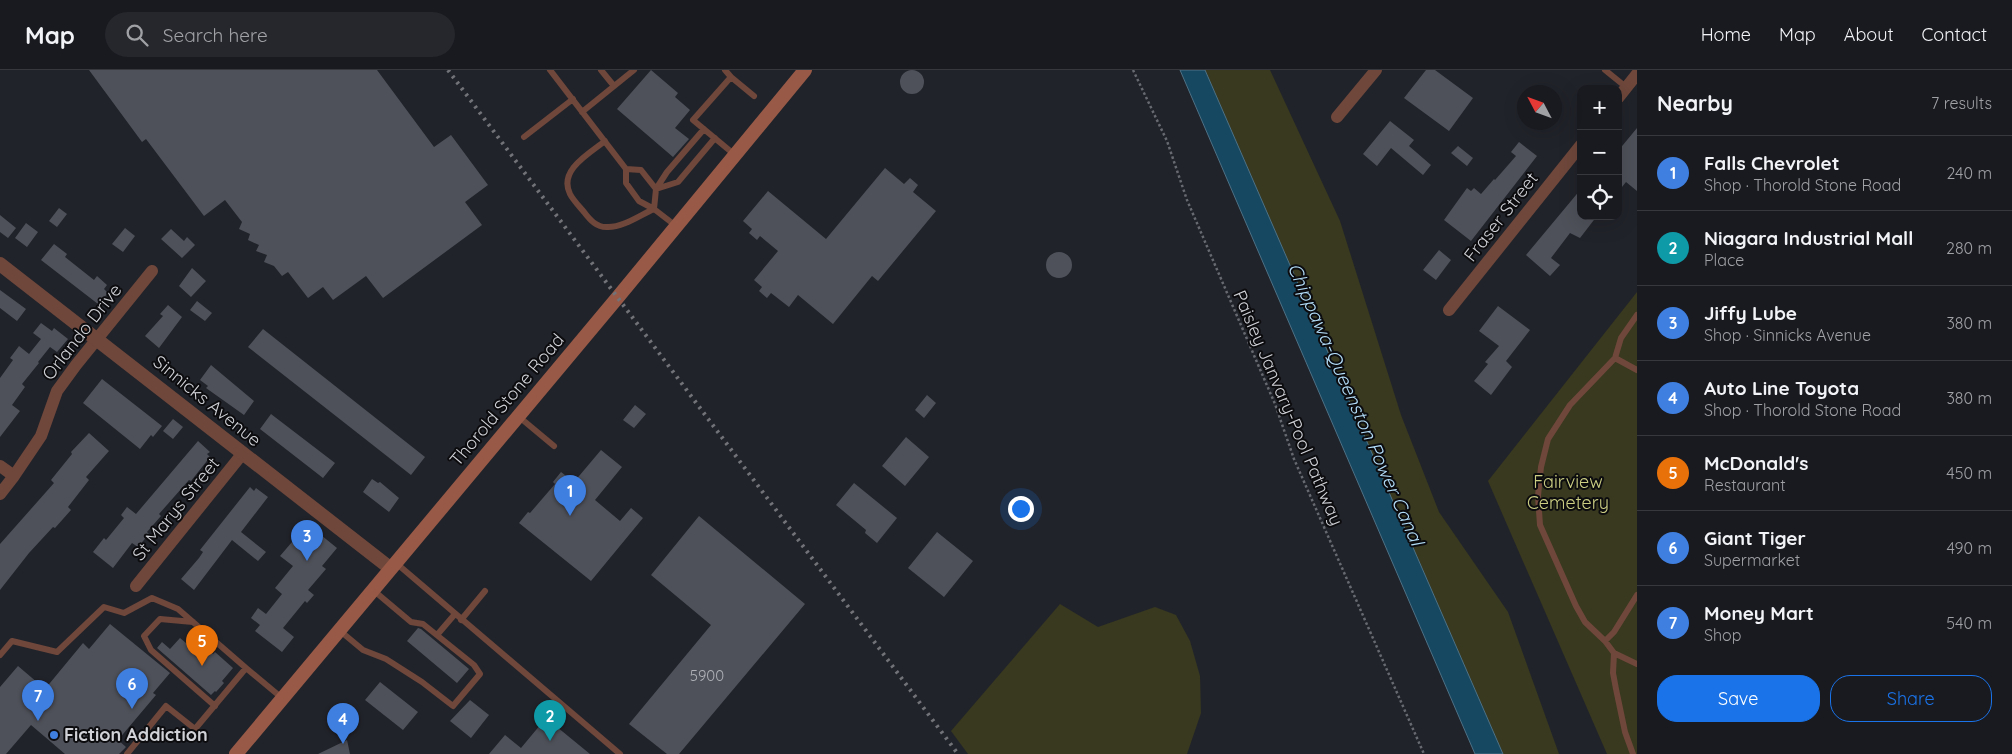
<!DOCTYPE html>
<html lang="en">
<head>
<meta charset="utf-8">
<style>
  body { margin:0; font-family:Quicksand,sans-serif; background:#26272d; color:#f1f3f6 }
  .controls { position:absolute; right:15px; top:15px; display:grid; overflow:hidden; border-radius:10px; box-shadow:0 5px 20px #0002 }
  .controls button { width:45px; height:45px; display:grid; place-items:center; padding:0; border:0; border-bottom:1px solid #37383e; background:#191a20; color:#f1f3f6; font:25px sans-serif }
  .compass { position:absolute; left:1517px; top:15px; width:45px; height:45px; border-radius:50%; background:#191a20; box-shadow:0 5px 20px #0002; rotate:311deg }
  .you { position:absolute; left:1020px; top:438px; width:18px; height:18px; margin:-12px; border:4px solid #fff; border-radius:50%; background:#1a73e8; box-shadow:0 0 0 8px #1a73e833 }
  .badge { display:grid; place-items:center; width:32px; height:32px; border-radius:50%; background:#1a73e8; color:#fff; font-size:16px; font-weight:700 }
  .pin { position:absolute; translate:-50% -41px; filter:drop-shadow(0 1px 2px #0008) }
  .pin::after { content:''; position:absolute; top:26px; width:18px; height:15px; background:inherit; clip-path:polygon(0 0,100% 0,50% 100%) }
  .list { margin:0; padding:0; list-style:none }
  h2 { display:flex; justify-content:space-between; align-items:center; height:65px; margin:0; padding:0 20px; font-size:21px }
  h2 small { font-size:16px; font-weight:400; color:#9fa1a5 }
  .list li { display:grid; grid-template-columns:32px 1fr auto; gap:15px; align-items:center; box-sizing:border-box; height:75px; padding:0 20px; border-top:1px solid #37383e }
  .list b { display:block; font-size:19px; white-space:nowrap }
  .list p { margin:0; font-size:16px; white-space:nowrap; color:#9fa1a5 }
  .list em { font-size:16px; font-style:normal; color:#9fa1a5 }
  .actions { display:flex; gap:10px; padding:15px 20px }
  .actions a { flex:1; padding:11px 0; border:1px solid #1a73e8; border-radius:20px; text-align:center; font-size:18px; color:#1a73e8 }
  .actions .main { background:#1a73e8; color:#fff }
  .icon { flex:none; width:28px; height:28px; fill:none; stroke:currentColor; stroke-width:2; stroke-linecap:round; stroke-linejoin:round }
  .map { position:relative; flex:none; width:1637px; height:684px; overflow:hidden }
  header { display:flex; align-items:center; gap:30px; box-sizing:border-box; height:70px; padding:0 25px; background:#191a20; border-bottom:1px solid #37383e }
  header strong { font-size:24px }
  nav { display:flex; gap:28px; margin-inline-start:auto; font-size:18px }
  .search { width:350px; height:45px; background:#26272d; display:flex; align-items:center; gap:12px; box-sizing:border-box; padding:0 18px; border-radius:28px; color:#9fa1a5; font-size:19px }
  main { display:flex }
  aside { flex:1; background:#191a20 }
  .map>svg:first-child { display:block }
  .green { fill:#38391f }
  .water { fill:#164862; stroke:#4e7185 }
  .building { fill:#4f515a }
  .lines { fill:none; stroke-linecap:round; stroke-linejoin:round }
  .path { stroke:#686a71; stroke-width:2.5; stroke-dasharray:2.5 2.5; stroke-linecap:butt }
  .service { stroke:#6f473b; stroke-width:6 }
  .minor { stroke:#6f473b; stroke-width:12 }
  .tertiary { stroke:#6f473b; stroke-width:14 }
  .secondary { stroke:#985a47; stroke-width:14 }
  .rail { stroke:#717379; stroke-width:4; stroke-dasharray:2.5 5; stroke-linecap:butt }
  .shop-dot { fill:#3f7fe0; stroke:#0c0c0f; stroke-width:2 }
  .labels { text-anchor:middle; stroke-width:4; stroke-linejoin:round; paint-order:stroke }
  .number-label { font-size:15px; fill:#b0b2b8 }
  .street-label { font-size:18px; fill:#d0d2d7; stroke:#0c0c0f }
  .park-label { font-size:18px; fill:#cccf83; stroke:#0c0c0f }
  .poi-label { font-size:18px; font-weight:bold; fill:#d0d2d7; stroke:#0c0c0f; text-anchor:start }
  .water-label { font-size:19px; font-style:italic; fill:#b2ddf8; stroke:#0c0c0f }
</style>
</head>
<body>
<header>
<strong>Map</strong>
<div class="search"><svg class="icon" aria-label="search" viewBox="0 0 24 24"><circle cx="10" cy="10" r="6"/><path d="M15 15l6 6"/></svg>Search here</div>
<nav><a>Home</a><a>Map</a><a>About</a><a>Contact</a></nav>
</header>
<main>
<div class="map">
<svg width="1637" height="684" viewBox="0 0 1637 684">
  <rect width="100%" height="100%" fill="#21232a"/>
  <path class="green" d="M1204,0h66l70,151 61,194 38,97 69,100 51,142h-61z
    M1637,222v462h-30l-119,-273z
    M1060,534l38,23 57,-20 21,8 14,26 10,35 1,37 -14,41h-219l-17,-23z"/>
  <path class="water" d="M1180,0h25l298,684h-28z"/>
  <path class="building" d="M89,0h288l57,77 17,-12 37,50 -23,17 17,23 -99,73 -17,-22 -33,24 -10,-13 -15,11 -20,-26 -6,4 -8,-10 -10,-4 3,-7 -11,-4 3,-6 -11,-5 2,-6 -11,-5 3,-7 -17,-22 -21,16 -58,-77 -4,3z
    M651,0l27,23 -3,4 15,13 -15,18 14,11 -16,18 -56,-48z
    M1426,0h9l38,28 -24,33 -45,-33z
    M900 12a12 12 0 1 1 24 0a12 12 0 1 1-24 0Z
    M1390,51l24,19 -5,6 22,19 -8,10 -32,-27 -14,18 -14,-12z
    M1637,58v63l-11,-9 -8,10v-41z
    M1519,72l18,14 -66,85 -27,-21 23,-32 4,3 3,-3 7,6 13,-15 1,1 21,-24 -5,-4z
    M1458,76l15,12 -6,8 -16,-13z
    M885,98l19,16 6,-6 8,7 -5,7 23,19 -58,70 -6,-5 -39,48 -35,-29 -9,12 -18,-14 -4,5 -8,-7 3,-4 -8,-7 24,-29 -18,-15 -3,4 -8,-7 3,-4 -9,-8 25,-30 58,48z
    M1581,119v27h16l-17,22 -10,-5 -19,25 9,7 -10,11 -24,-21z
    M59,138l8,6 -10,13 -8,-6z
    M0,145l16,13 -8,10 -8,-6z
    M26,153l12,9 -11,15 -12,-9z
    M125,158l10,8 -12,16 -11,-8z
    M171,159l13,12 3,-4 8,8 -13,13 -21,-19z
    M54,174l13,10 -2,3 29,23 3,-4 10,9 -3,4 4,4 -10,11 -57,-44z
    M1439,180l12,10 -15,20 -13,-10z
    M1046 195a13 13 0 1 1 26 0a13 13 0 1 1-26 0Z
    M192,198l14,13 -15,16 -12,-11z
    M0,220l26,19 -9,12 -17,-13z
    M197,231l15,12 -7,8 -15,-11z
    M168,235l14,12 -23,31 -14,-12 18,-20 -3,-2z
    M1498,236l32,24 -24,31 6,6 -21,28 -17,-14 14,-17 -3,-2 14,-16 -20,-15z
    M41,253l11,8 2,-3 14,11 -11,13 -7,-5 -12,15 1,1 -17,21 3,3 -13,18 8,6 -20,26v-59l13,-18 -3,-2 9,-12 10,8 12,-15 -8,-6z
    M263,259l162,128 -14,18 -163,-128z
    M211,295l43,36 -10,14 -38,-27 2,-2 -8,-6z
    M102,309l60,47 -9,11 -2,-2 -11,14 -57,-46z
    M927,325l9,8 -12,15 -9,-8z
    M635,335l11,9 -12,14 -11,-8z
    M271,344l64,49 -12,15 -63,-49z
    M173,349l10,8 -10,12 -10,-8z
    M89,363l20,18 -23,26 3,3 -21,27 3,3 -16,18 -2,-1 -24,26 -29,37v-46l54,-61 -3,-3 21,-26 -1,-2z
    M906,367l23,20 -24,29 -23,-20z
    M198,371l12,11 -3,2 3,3 -19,24 -2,-1 -30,34 2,2 -14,16 2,2 -11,13 -6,-4 -19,25 -20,-16 11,-14 2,2 18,-22 -3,-3 6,-8 9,7z
    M601,380l21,17 -27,33 25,21 11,-13 12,10 -52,63 -72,-58 9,-11 2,1 25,-29 -2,-2 8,-10 13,10z
    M372,409l6,4 2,-1 19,16 -10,14 -26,-20z
    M854,413l43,35 -20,25 -12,-10 1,-3 -30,-25z
    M250,417l4,4 2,-3 12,9 -27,35 25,20 -8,9 -26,-21 -38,50 -13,-11 18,-21 4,-6 -3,-2z
    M699,446l106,88 -126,150h-12l-38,-30 82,-99 -60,-50z
    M316,461l21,17 -15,18 4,3 -18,21 6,5 -7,8 -2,-2 -22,27 11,9 -12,15 -27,-21 5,-6 -9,-7 7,-10 8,6 16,-20 -7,-6 18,-22 -13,-10 12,-14 9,7z
    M937,462l36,29 -29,36 -36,-29z
    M110,554l60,49 -17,20 3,2 -38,45 8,7 -7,7h-54l-34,-29 -25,29h-6v-67l18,-21 27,23 38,-46 6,6z
    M418,558l3,1 48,40 -12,14 -50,-42z
    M180,568l24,20 6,-7 3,3 2,-2 18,16 -11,13 2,2 -8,9 -1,-1 -4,4 -54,-47 5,-6 8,7z
    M380,612l38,30 -15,18 -38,-30z
    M470,630l19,15 -18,23 -21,-17z
    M546,648l44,36h-101l16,-19 16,13z
    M347,670l3,14h-32z"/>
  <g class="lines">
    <path class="path" d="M1133,0l34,71 20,59 88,204 19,55 130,295"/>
    <path class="service" d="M550,0l76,99v14l13,18 15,8 22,17
      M601,0l13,16
      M725,0l6,7
      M1605,0l21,17
      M582,42l52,-42
      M524,67l49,-38
      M605,71c-15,12 -47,29 -35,53 3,6 9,12 14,18 6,8 13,16 24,15 16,0 32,-12 46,-18l2,-20 -15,-19 -15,-1
      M735,85l-42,-35 38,-43 23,19
      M656,119l22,-7 37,-44
      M656,119l11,-17 37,-43
      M1615,288l22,12
      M518,346l36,30
      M396,493l224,191
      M461,550l24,-29
      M193,552l-33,-3 -16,17 7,14 64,56
      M339,560l24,20 23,9 36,23 31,24 27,-32 -6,-9 -51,-41 -12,-2 -38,-32
      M437,565l18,-21
      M1605,571l9,-9 23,-37
      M1614,583l23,11
      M0,585l12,-14 45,11 47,-45 20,6 28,-15 26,11 68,59
      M127,684l39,-48 29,23 51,-61 36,30
      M1633,684l-8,-22 -9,-43 -3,-16 1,-20 -9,-12 -20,-19 -9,-16 -36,-81 -2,-29 3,-29 7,-28 22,-34 45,-47 6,-20 16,-23"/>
    <path class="minor" d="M1618,28l19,-24
      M1337,47l39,-47
      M1449,240l132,-165
      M0,396l14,10
      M0,424l14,-18 27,-40 16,-45 19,-26 76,-94
      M136,516l107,-133"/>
    <path class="tertiary" d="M0,194l390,304"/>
    <path class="secondary" d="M236,684l382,-457 187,-227"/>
    <path class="rail" d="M448,0l510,684"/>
  </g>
  <circle class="shop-dot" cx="54" cy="665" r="5"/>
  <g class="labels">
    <g class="number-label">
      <text x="707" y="611">5900</text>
    </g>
    <g class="street-label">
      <text transform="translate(1501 147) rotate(-52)" y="6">Fraser Street</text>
      <text transform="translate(82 262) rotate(-52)" y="6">Orlando Drive</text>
      <text transform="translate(507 330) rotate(-50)" y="6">Thorold Stone Road</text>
      <text transform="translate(207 331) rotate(39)" y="6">Sinnicks Avenue</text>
      <text transform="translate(1288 338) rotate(67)" y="6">Paisley Janvary-Pool Pathway</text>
      <text transform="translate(176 439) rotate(-51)" y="6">St Marys Street</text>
    </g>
    <g class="park-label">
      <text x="1568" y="418">Fairview<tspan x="1568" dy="21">Cemetery</tspan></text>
    </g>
    <g class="poi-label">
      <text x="64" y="671">Fiction Addiction</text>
    </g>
    <g class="water-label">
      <text transform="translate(1356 334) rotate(66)" y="7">Chippawa-Queenston Power Canal</text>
    </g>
  </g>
</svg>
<div class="controls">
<button>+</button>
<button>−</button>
<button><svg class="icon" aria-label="locate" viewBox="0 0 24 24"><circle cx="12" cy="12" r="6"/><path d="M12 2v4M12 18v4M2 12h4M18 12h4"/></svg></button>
</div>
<svg class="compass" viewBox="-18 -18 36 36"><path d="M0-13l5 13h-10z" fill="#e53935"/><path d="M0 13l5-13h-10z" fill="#9fa1a5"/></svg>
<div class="you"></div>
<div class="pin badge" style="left:570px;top:446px;background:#3f7fe0">1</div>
<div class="pin badge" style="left:550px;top:671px;background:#0f9aa8">2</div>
<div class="pin badge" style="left:307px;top:491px;background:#3f7fe0">3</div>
<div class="pin badge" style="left:343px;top:674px;background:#3f7fe0">4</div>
<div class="pin badge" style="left:202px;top:596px;background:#e8710a">5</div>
<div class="pin badge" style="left:132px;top:639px;background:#3f7fe0">6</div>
<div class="pin badge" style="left:38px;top:651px;background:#3f7fe0">7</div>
</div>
<aside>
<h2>Nearby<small>7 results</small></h2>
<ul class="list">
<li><span class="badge" style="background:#3f7fe0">1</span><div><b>Falls Chevrolet</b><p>Shop · Thorold Stone Road</p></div><em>240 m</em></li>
<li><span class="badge" style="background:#0f9aa8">2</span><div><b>Niagara Industrial Mall</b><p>Place</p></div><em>280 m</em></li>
<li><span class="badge" style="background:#3f7fe0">3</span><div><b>Jiffy Lube</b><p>Shop · Sinnicks Avenue</p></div><em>380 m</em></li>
<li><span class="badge" style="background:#3f7fe0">4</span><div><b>Auto Line Toyota</b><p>Shop · Thorold Stone Road</p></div><em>380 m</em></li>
<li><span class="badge" style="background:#e8710a">5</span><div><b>McDonald's</b><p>Restaurant</p></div><em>450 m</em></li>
<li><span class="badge" style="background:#3f7fe0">6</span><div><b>Giant Tiger</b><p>Supermarket</p></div><em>490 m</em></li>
<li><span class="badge" style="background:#3f7fe0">7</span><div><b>Money Mart</b><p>Shop</p></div><em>540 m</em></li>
</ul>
<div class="actions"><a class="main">Save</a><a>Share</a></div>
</aside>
</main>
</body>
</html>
